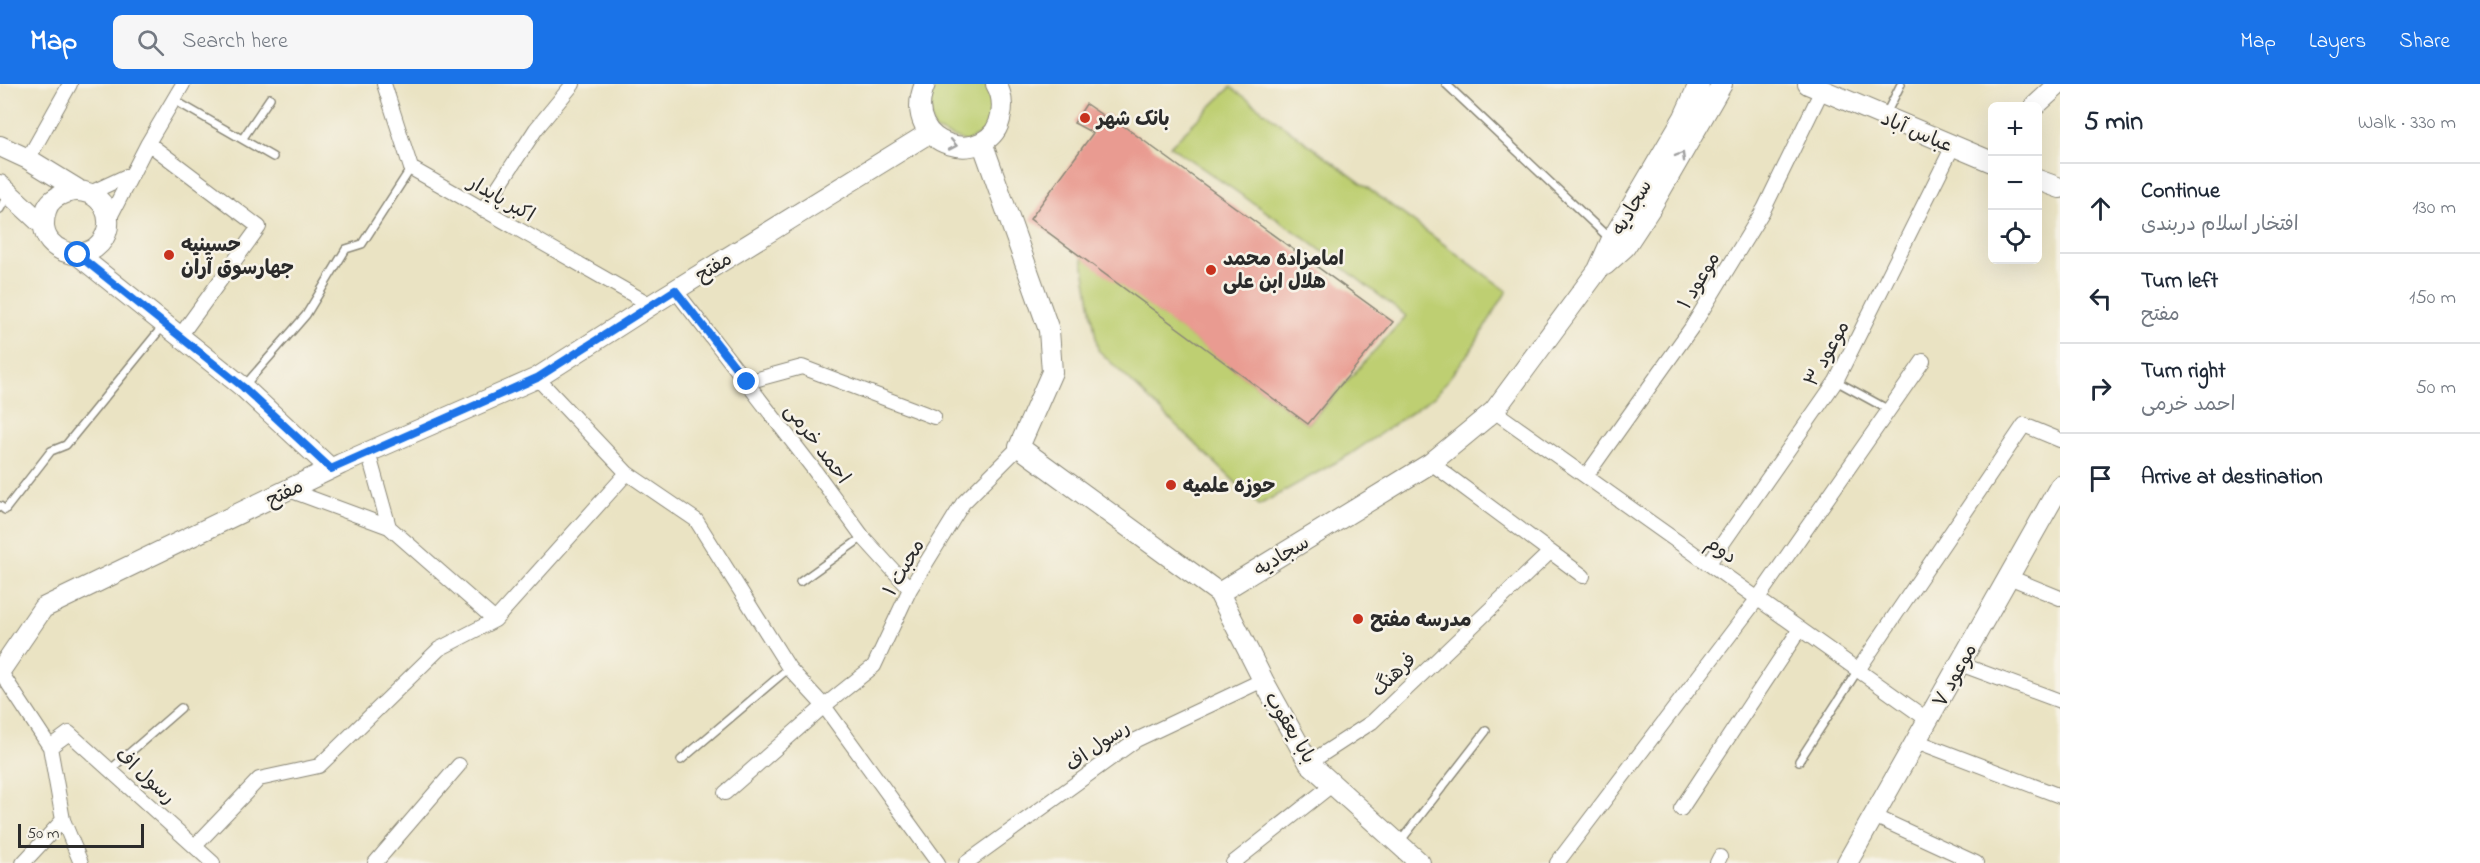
<!DOCTYPE html>
<html lang="en">
<head>
<meta charset="utf-8">
<style>
  body { margin:0; font-family:"Indie Flower","Playpen Sans Arabic",sans-serif; background:#f6f6f7; color:#1f2937 }
  .controls { position:absolute; right:18px; top:18px; display:grid; overflow:hidden; border-radius:9px; box-shadow:0 6px 24px #0002 }
  .controls button { width:54px; height:54px; display:grid; place-items:center; padding:0; border:0; border-bottom:2px solid #e0e1e3; background:#fff; color:#1f2937; font:30px sans-serif }
  .scale { position:absolute; left:18px; bottom:15px; width:126px; box-sizing:border-box; padding-left:6px; border:3px solid #2b2b2b; border-top:0; font-size:16px; line-height:21px; white-space:nowrap; color:#2b2b2b; -webkit-text-stroke:4px #f7f3e8; paint-order:stroke }
  .stop { position:absolute; width:18px; height:18px; margin:-14px; border:4px solid #1a73e8; border-radius:50%; background:#fff }
  .stop.end { background:#1a73e8; border-color:#fff; box-shadow:0 2px 6px #0008 }
  .list { margin:0; padding:0; list-style:none }
  h2 { display:flex; justify-content:space-between; align-items:center; height:78px; margin:0; padding:0 24px; font-size:26px }
  h2 small { font-size:20px; font-weight:400; color:#747a83 }
  .list li { display:grid; grid-template-columns:39px 1fr auto; gap:18px; align-items:center; box-sizing:border-box; height:90px; padding:0 24px; border-top:2px solid #e0e1e3 }
  .list b { display:block; font-size:22px; white-space:nowrap }
  .list p { margin:0; font-size:20px; white-space:nowrap; color:#747a83 }
  .list em { font-size:20px; font-style:normal; color:#747a83 }
  .icon { flex:none; width:33px; height:33px; fill:none; stroke:currentColor; stroke-width:2; stroke-linecap:round; stroke-linejoin:round }
  .map { position:relative; flex:none; width:2060px; height:779px; overflow:hidden }
  header { display:flex; align-items:center; gap:36px; box-sizing:border-box; height:84px; padding:0 30px; background:#1a73e8; color:#fff }
  header strong { font-size:28px }
  nav { display:flex; gap:33px; margin-inline-start:auto; font-size:21px }
  .search { width:420px; height:54px; background:#f6f6f7; display:flex; align-items:center; gap:15px; box-sizing:border-box; padding:0 21px; border-radius:9px; color:#747a83; font-size:22px }
  main { display:flex }
  aside { flex:1; background:#fff }
  .map>svg:first-child { display:block }
  .green { fill:#becf72; stroke:#747d4e; stroke-width:1.5 }
  .building { fill:#e99b91 }
  .lines { fill:none; stroke-linecap:round; stroke-linejoin:round }
  .lane-casing { stroke:#8a8777; stroke-width:10 }
  .street-casing { stroke:#8a8777; stroke-width:16 }
  .secondary-casing { stroke:#8a8777; stroke-width:22 }
  .lane { stroke:#fff; stroke-width:7 }
  .street { stroke:#fff; stroke-width:14 }
  .secondary { stroke:#fff; stroke-width:20 }
  .oneway { stroke:#a0a0a0 }
  .route { stroke:#1a73e8; stroke-width:8 }
  .poi-dot { fill:#c8321e; stroke:#f7f3e8; stroke-width:2 }
  .labels { text-anchor:middle; stroke-width:5; stroke-linejoin:round; paint-order:stroke }
  .poi-label { font-size:20px; font-weight:bold; fill:#2b2b2b; stroke:#f7f3e8; text-anchor:start }
  .street-label { font-size:20px; fill:#2b2b2b; stroke:#f7f3e8 }
</style>
</head>
<body>
<header>
<strong>Map</strong>
<div class="search"><svg class="icon" aria-label="search" viewBox="0 0 24 24"><circle cx="10" cy="10" r="6"/><path d="M15 15l6 6"/></svg>Search here</div>
<nav><a>Map</a><a>Layers</a><a>Share</a></nav>
</header>
<main>
<div class="map">
<svg width="2060" height="779" viewBox="0 0 2060 779">
  <rect width="100%" height="100%" fill="#f7f3e8"/>
  <filter id="ink" filterUnits="userSpaceOnUse"><feTurbulence type="fractalNoise" baseFrequency=".0167" numOctaves="2"/><feDisplacementMap in="SourceGraphic" scale="12" xChannelSelector="R" yChannelSelector="G"/><feConvolveMatrix kernelMatrix="1 2 1 2 8 2 1 2 1" color-interpolation-filters="sRGB"/></filter>
  <filter id="wash" filterUnits="userSpaceOnUse"><feTurbulence type="fractalNoise" baseFrequency=".008" numOctaves="4" result="noise"/><feDisplacementMap in="SourceGraphic" scale="24" xChannelSelector="R" yChannelSelector="G"/><feGaussianBlur stdDeviation="1.35" result="paint"/><feColorMatrix in="noise" values="0 0 0 0 0 0 0 0 0 0 0 0 0 0 0 0 0 1.4 0 .05"/><feComposite in="paint" operator="in"/></filter>
  <g filter="url(#wash)">
    <rect width="100%" height="100%" fill="#eae3c3"/>
    <path class="green" d="M934,0h53l9,26 -10,21 -20,11 -32,-12 -8,-32z
      M1231,3l276,204 -36,59 -36,46 -86,59 -90,50 -161,-155 -16,-94 226,168 98,-108 -100,-77 -136,-93z"/>
    <g id="blocks">
      <path class="building" d="M1086,20l19,13 2,-3 286,208 -85,102 -278,-205 63,-86 -19,-10z"/>
    </g>
  </g>
  <g filter="url(#ink)">
    <use href="#blocks" fill-opacity="0" stroke="#8a8777" stroke-width="1.5"/>
    <g class="lines">
      <defs>
        <path id="lane" d="M1446,0l164,155
          M174,16l99,57
          M1886,30l15,-30
          M243,54l27,-40
          M0,125l7,-13
          M1836,297l53,29
          M245,301l61,-70 40,-66 16,-5 49,-76
          M0,422l5,4 46,-59 15,-6 97,-119
          M800,498l63,-45
          M681,676l108,-92
          M1799,677l59,-91
          M111,685l70,-61
          M1399,759l87,-112"/>
        <path id="street" d="M384,0l27,84 240,137
          M148,59l111,84 -79,109
          M28,75l42,-75
          M90,109l41,-19
          M483,126l53,-81 37,-45
          M109,135l39,-76 35,-59
          M675,206l137,177 51,70 47,52
          M537,294l90,95 69,47 93,148 35,38 114,157
          M747,298l55,-15 132,50
          M1494,327l434,309
          M368,368l21,75 106,93
          M1431,379l152,113
          M1586,392l106,-149 72,-118 58,-119
          M289,406l100,37
          M1709,479l127,-182 117,-235
          M2009,493l51,21
          M1960,580l100,37
          M1858,586l166,-245 36,15
          M0,587l50,76 13,73 18,43
          M1916,657l144,55
          M50,663l19,-14 144,130
          M1309,679l63,-41 177,-169
          M725,709l99,-87 50,-40 36,-77 53,-86 56,-56
          M1681,725l119,-180
          M1874,732l102,47
          M195,762l64,-67 60,-13 120,-117 56,-29 132,-147
          M23,779l40,-43
          M375,779l84,-98
          M966,779l170,-123 127,-60
          M1233,779l100,-79
          M1557,779l201,-265 165,-237
          M1717,779l3,-6"/>
        <path id="secondary" d="M925,0c-27,65 67,86 76,31 2,-11 1,-21 -5,-31
          M1808,0l184,78
          M2035,22l24,-22
          M982,58l67,188 3,42 -33,75 200,146 44,87 46,83 111,100
          M0,62l28,13 49,30
          M2038,96l22,8
          M0,101l43,40
          M78,171c6,-2 13,-4 17,-7 29,-23 6,-67 -30,-55 -8,3 -17,9 -19,18 -8,27 8,40 32,44l165,132 88,82
          M1605,181l20,-18 25,-38 72,-125
          M1219,509l212,-130 63,-52 104,-141 13,-29 73,-124 15,-33
          M0,587l43,-63 298,-144 196,-86 114,-73 278,-172
          M1847,779l213,-377"/>
      </defs>
      <use href="#lane" class="lane-casing"/>
      <use href="#street" class="street-casing"/>
      <use href="#secondary" class="secondary-casing"/>
      <use href="#lane" class="lane"/>
      <use href="#street" class="street"/>
      <use href="#secondary" class="secondary"/>
    </g>
    <defs><path id="oneway-chevron" d="M-2-3.5L2.5 0L-2 3.5" fill="none" stroke-width="1.6" stroke-linecap="round" stroke-linejoin="round" transform="scale(1.5)"/></defs>
    <g class="oneway">
      <use href="#oneway-chevron" transform="translate(953 61) rotate(11)"/>
      <use href="#oneway-chevron" transform="translate(1681 72) rotate(-60)"/>
    </g>
  </g>
  <g class="lines" filter="url(#ink)">
    <path class="route" d="M78,171l165,132 88,82 206,-91 138,-88 72,92"/>
  </g>
  <g class="poi-dot">
    <circle cx="1085" cy="34" r="6"/>
    <circle cx="169" cy="171" r="6"/>
    <circle cx="1211" cy="186" r="6"/>
    <circle cx="1171" cy="401" r="6"/>
    <circle cx="1358" cy="535" r="6"/>
  </g>
  <g class="labels">
    <g class="poi-label">
      <text x="1097" y="41">بانک شهر</text>
      <text x="181" y="167">حسینیه<tspan x="181" dy="23">جهارسوق آران</tspan></text>
      <text x="1223" y="181">امامزاده محمد<tspan x="1223" dy="23">هلال ابن علی</tspan></text>
      <text x="1183" y="408">حوزه علمیه</text>
      <text x="1370" y="542">مدرسه مفتح</text>
    </g>
    <g class="street-label">
      <text transform="translate(1917 47) rotate(23)" y="7">عباس آباد</text>
      <text transform="translate(502 114) rotate(30)" y="7">اکبر پایدار</text>
      <text transform="translate(1631 123) rotate(-60)" y="7">سجادیه</text>
      <text transform="translate(713 182) rotate(-32)" y="7">مفتح</text>
      <text transform="translate(1698 196) rotate(-59)" y="7">موعود ۱</text>
      <text transform="translate(1826 269) rotate(-61)" y="7">موعود ۳</text>
      <text transform="translate(818 359) rotate(53)" y="7">احمد خرمی</text>
      <text transform="translate(284 408) rotate(-26)" y="7">مفتح</text>
      <text transform="translate(1722 465) rotate(35)" y="7">دوم</text>
      <text transform="translate(1281 471) rotate(-31)" y="7">سجادیه</text>
      <text transform="translate(903 483) rotate(-60)" y="7">محبت ۱</text>
      <text transform="translate(1393 590) rotate(-44)" y="7">فرهنگ</text>
      <text transform="translate(1954 591) rotate(-61)" y="7">موعود ۷</text>
      <text transform="translate(1291 643) rotate(59)" y="7">بابا یعقوب</text>
      <text transform="translate(1097 661) rotate(-35)" y="7">رسول اف</text>
      <text transform="translate(146 691) rotate(42)" y="7">رسول اف</text>
    </g>
  </g>
</svg>
<div class="controls">
<button>+</button>
<button>−</button>
<button><svg class="icon" aria-label="locate" viewBox="0 0 24 24"><circle cx="12" cy="12" r="6"/><path d="M12 2v4M12 18v4M2 12h4M18 12h4"/></svg></button>
</div>
<div class="scale">50 m</div>
<div class="stop" style="left:78px;top:171px"></div>
<div class="stop end" style="left:747px;top:298px"></div>
</div>
<aside>
<h2>5 min<small>Walk · 330 m</small></h2>
<ul class="list">
<li><svg class="icon" aria-label="ahead" viewBox="0 0 24 24"><path d="M12 20V5M6 11l6-6 6 6"/></svg><div><b>Continue</b><p>افتخار اسلام دربندی</p></div><em>130 m</em></li>
<li><svg class="icon" aria-label="left" viewBox="0 0 24 24"><path d="M17 20v-9H6M10 6l-5 5 5 5"/></svg><div><b>Turn left</b><p>مفتح</p></div><em>150 m</em></li>
<li><svg class="icon" aria-label="right" viewBox="0 0 24 24"><path d="M7 20v-9h11M14 6l5 5-5 5"/></svg><div><b>Turn right</b><p>احمد خرمی</p></div><em>50 m</em></li>
<li><svg class="icon" aria-label="arrive" viewBox="0 0 24 24"><path d="M6 21V4h12l-3 4 3 4H6"/></svg><div><b>Arrive at destination</b></div></li>
</ul>
</aside>
</main>
</body>
</html>
